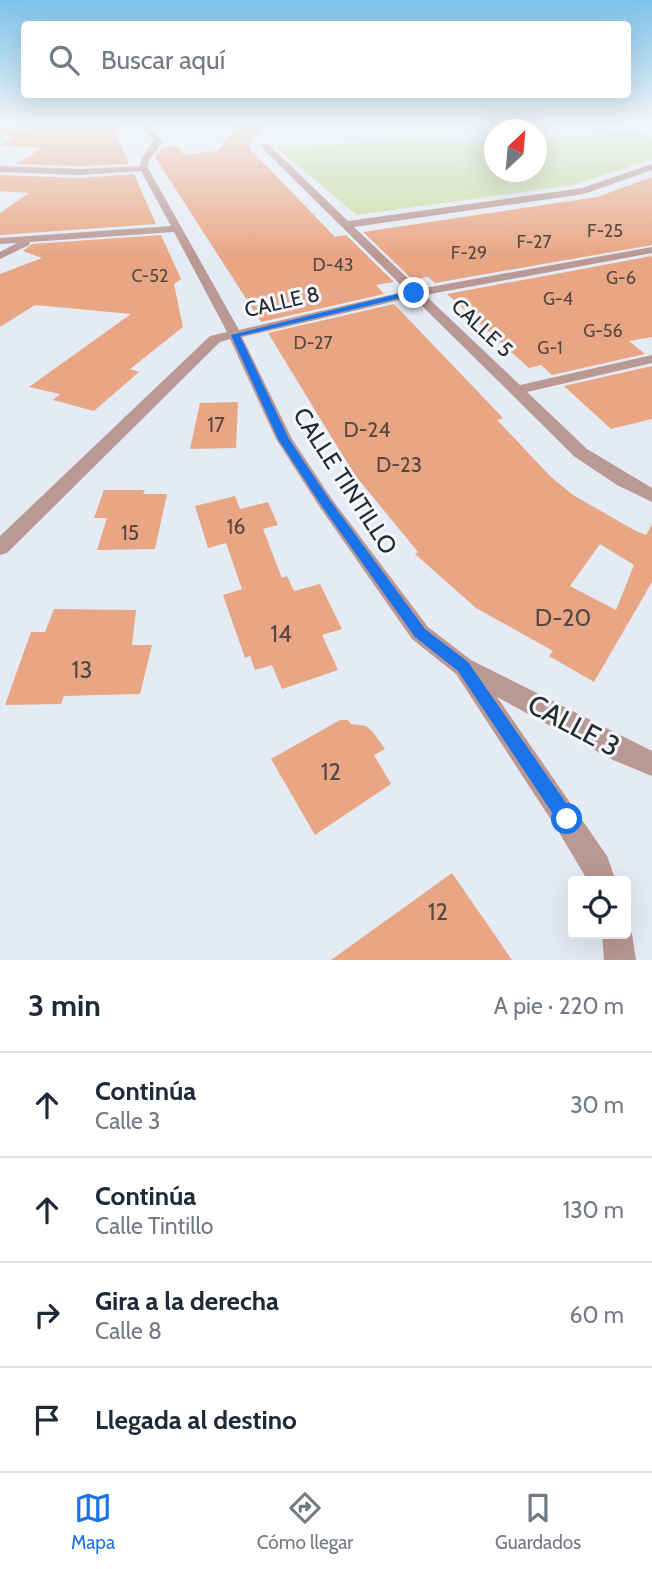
<!DOCTYPE html>
<html lang="es">
<head>
<meta charset="utf-8">
<style>
  body { margin:0; font-family:Cabin,sans-serif; background:#f6f6f7; color:#1f2937 }
  .controls { position:absolute; right:21px; bottom:21px; display:grid; overflow:hidden; border-radius:7px; box-shadow:0 7px 28px #0002 }
  .controls button { width:63px; height:63px; display:grid; place-items:center; padding:0; border:0; border-bottom:2px solid #e0e1e3; background:#fff; color:#1f2937; font:35px sans-serif }
  .compass { position:absolute; left:484px; top:119px; width:63px; height:63px; border-radius:50%; background:#fff; box-shadow:0 7px 28px #0002; rotate:26deg }
  .stop { position:absolute; width:21px; height:21px; margin:-16px; border:5px solid #1a73e8; border-radius:50%; background:#fff }
  .stop.end { background:#1a73e8; border-color:#fff; box-shadow:0 2px 7px #0008 }
  .list { margin:0; padding:0; list-style:none }
  h2 { display:flex; justify-content:space-between; align-items:center; height:91px; margin:0; padding:0 28px; font-size:30px }
  h2 small { font-size:23px; font-weight:400; color:#747a83 }
  .list li { display:grid; grid-template-columns:46px 1fr auto; gap:21px; align-items:center; box-sizing:border-box; height:105px; padding:0 28px; border-top:2px solid #e0e1e3 }
  .list b { display:block; font-size:26px; white-space:nowrap }
  .list p { margin:0; font-size:23px; white-space:nowrap; color:#747a83 }
  .list em { font-size:23px; font-style:normal; color:#747a83 }
  .icon { flex:none; width:38px; height:38px; fill:none; stroke:currentColor; stroke-width:2; stroke-linecap:round; stroke-linejoin:round }
  .map { position:relative; flex:none; width:652px; height:960px; overflow:hidden }
  .search { position:absolute; background:#fff; box-shadow:0 7px 28px #0002; left:21px; right:21px; top:21px; height:77px; display:flex; align-items:center; gap:18px; box-sizing:border-box; padding:0 24px; border-radius:7px; color:#747a83; font-size:26px }
  .sheet { height:511px; background:#fff }
  nav { display:flex; justify-content:space-around; align-items:center; box-sizing:border-box; height:98px; border-top:2px solid #e0e1e3; background:#fff; font-size:19px; color:#747a83 }
  nav a { display:grid; justify-items:center; gap:4px }
  nav .on { color:#1a73e8 }
  .map>svg:first-child { display:block }
  .green { fill:#cdd9a1 }
  .building { fill:#e9a684; fill-rule:evenodd }
  .lines { fill:none; stroke-linecap:round; stroke-linejoin:round }
  .minor { fill:#ba9894; fill-rule:evenodd }
  .route { fill:#1a73e8 }
  .labels { text-anchor:middle; stroke-width:6; stroke-linejoin:round; paint-order:stroke }
  .far-number-label { font-size:18px; fill:#574841 }
  .far-street-label { font-size:21px; fill:#26282b; stroke:#f4f8fd }
  .number-label { font-size:21px; fill:#574841 }
  .street-label { font-size:24px; fill:#26282b; stroke:#f4f8fd }
  .near-number-label { font-size:24px; fill:#574841 }
  .near-street-label { font-size:28px; fill:#26282b; stroke:#f4f8fd }
</style>
</head>
<body>
<div class="map">
<svg width="652" height="960" viewBox="0 0 652 960">
  <rect width="100%" height="100%" fill="#e5ebf4"/>
  <path class="green" d="M636,131l16,6v22l-78,26 -217,30 -82,-68 136,-6 48,2 35,-2v31h42l1,-34z"/>
  <path class="building" d="M0,122h120l-7,12h3l13,30 -49,2 -64,-2 27,-16 -42,-3 13,-7 -14,-5z
    M240,122h26l-18,25 87,90 11,-2 48,47 -18,3 8,9 -123,28 -106,-165 7,-10 16,-1 6,9 33,-4z
    M134,174l22,50 -156,11v-22l29,-20 -29,-2v-16l80,3z
    M652,177v68l-217,38 -7,-6 -16,2 -49,-47 234,-35z
    M161,235l20,44 -7,5 9,43 -53,42 9,3 -45,39 -41,-11 7,-6 -31,-7 102,-73 -96,-9 -35,22v-53l42,-16 -19,-7 9,-7z
    M652,256v81l-23,4 16,13 -93,21 -11,-10 -12,3 -82,-74z
    M394,304l109,114 -6,2 54,57 22,18 61,35 12,5 6,-11v58l-58,100 -45,-26 4,-5 -77,-43 -61,-54 3,-2 -64,-78 -86,-141zM600,544l34,21 -18,45 -46,-24z
    M652,366v53l-41,10 -47,-43z
    M238,402l-2,46 -46,1 10,-46z
    M104,490h41l-2,4h24l-12,55 -58,1 10,-32h-13z
    M235,496l5,13 28,-7 10,23 -15,4 19,49 5,-2 7,15 26,-7 22,45 -20,6 16,35 -56,19 -10,-24 -17,5 -5,-14 -5,2 -22,-63 19,-6 -16,-46 -18,5 -13,-42z
    M54,609l82,1 -4,35h20l-12,49 -76,2 -3,8 -56,1 26,-73h14z
    M340,720h8l3,4 15,2 6,5 13,18 -11,6 17,29 -76,51 -44,-76z
    M452,873l60,87h-181z"/>
  <g class="lines">
    <path class="minor" d="M136,122h8l18,18c-1,11 -14,14 -14,28l91,162 168,-39 -145,-143v-4h6l80,77 234,-33 70,-24v6l-68,24 -230,33 65,62 233,-42v6l-227,42 95,90 132,-30v8l-125,29 60,57 65,39v14l-35,-17 -42,-28 -162,-160 -171,40 50,102 39,59 97,129 43,33 181,91v25l-39,-16 -116,-63 110,159 9,25h-28l-31,-52 -101,-155 -44,-35 -93,-133 -43,-67 -46,-100 -10,3 -213,211 -7,2v-19l210,-200 17,-4 -53,-100 -144,10 -1,3 -29,14v-7l17,-9 -17,1v-6l171,-12 -30,-55 -61,4 -80,-3v-6l80,3 60,-3 2,-9 12,-17z
      M626,922l6,12 4,26h-32l-2,-26h24z"/>
  </g>
  <linearGradient id="sky" x2="0" y2="1"><stop stop-color="#7dc2ea"/><stop offset="0.48" stop-color="#f3f6fa"/><stop offset="1" stop-color="#f3f6fa" stop-opacity="0"/></linearGradient>
  <rect width="652" height="256" fill="url(#sky)"/>
  <path class="route" d="M414,290l3,4 -177,42 49,103 40,60 96,130 43,33 105,151 3,6 -3,7 -6,2 -6,-2 -103,-155 -43,-34 -94,-132 -43,-66 -47,-104z"/>
  <g class="labels">
    <g class="far-number-label">
      <text x="605" y="237">F-25</text>
      <text x="534" y="248">F-27</text>
      <text x="469" y="259">F-29</text>
      <text x="333" y="271">D-43</text>
      <text x="150" y="282">C-52</text>
      <text x="621" y="284">G-6</text>
      <text x="558" y="305">G-4</text>
      <text x="603" y="337">G-56</text>
      <text x="313" y="349">D-27</text>
      <text x="550" y="354">G-1</text>
    </g>
    <g class="far-street-label">
      <text transform="translate(282 302) rotate(-13)" y="7">CALLE 8</text>
      <text transform="translate(482 328) rotate(43)" y="7">CALLE 5</text>
    </g>
    <g class="number-label">
      <text x="216" y="432">17</text>
      <text x="367" y="437">D-24</text>
      <text x="399" y="472">D-23</text>
      <text x="236" y="534">16</text>
      <text x="130" y="540">15</text>
    </g>
    <g class="street-label">
      <text transform="translate(345 481) rotate(57)" y="8">CALLE TINTILLO</text>
    </g>
    <g class="near-number-label">
      <text x="563" y="626">D-20</text>
      <text x="281" y="642">14</text>
      <text x="82" y="678">13</text>
      <text x="331" y="780">12</text>
      <text x="438" y="920">12</text>
    </g>
    <g class="near-street-label">
      <text transform="translate(574 725) rotate(28)" y="10">CALLE 3</text>
    </g>
  </g>
</svg>
<div class="controls">
<button><svg class="icon" aria-label="locate" viewBox="0 0 24 24"><circle cx="12" cy="12" r="6"/><path d="M12 2v4M12 18v4M2 12h4M18 12h4"/></svg></button>
</div>
<svg class="compass" viewBox="-18 -18 36 36"><path d="M0-13l5 13h-10z" fill="#e53935"/><path d="M0 13l5-13h-10z" fill="#747a83"/></svg>
<div class="stop" style="left:567px;top:819px"></div>
<div class="stop end" style="left:414px;top:293px"></div>
<div class="search"><svg class="icon" aria-label="search" viewBox="0 0 24 24"><circle cx="10" cy="10" r="6"/><path d="M15 15l6 6"/></svg>Buscar aquí</div>
</div>
<section class="sheet">
<h2>3 min<small>A pie · 220 m</small></h2>
<ul class="list">
<li><svg class="icon" aria-label="ahead" viewBox="0 0 24 24"><path d="M12 20V5M6 11l6-6 6 6"/></svg><div><b>Continúa</b><p>Calle 3</p></div><em>30 m</em></li>
<li><svg class="icon" aria-label="ahead" viewBox="0 0 24 24"><path d="M12 20V5M6 11l6-6 6 6"/></svg><div><b>Continúa</b><p>Calle Tintillo</p></div><em>130 m</em></li>
<li><svg class="icon" aria-label="right" viewBox="0 0 24 24"><path d="M7 20v-9h11M14 6l5 5-5 5"/></svg><div><b>Gira a la derecha</b><p>Calle 8</p></div><em>60 m</em></li>
<li><svg class="icon" aria-label="arrive" viewBox="0 0 24 24"><path d="M6 21V4h12l-3 4 3 4H6"/></svg><div><b>Llegada al destino</b></div></li>
</ul>
</section>
<nav>
<a class="on"><svg class="icon" aria-label="map" viewBox="0 0 24 24"><path d="M3 6l6-2 6 2 6-2v14l-6 2-6-2-6 2zM9 4v14M15 6v14"/></svg>Mapa</a>
<a><svg class="icon" aria-label="directions" viewBox="0 0 24 24"><path d="M12 3l9 9-9 9-9-9zM9 14v-3h6M13 9l2 2-2 2"/></svg>Cómo llegar</a>
<a><svg class="icon" aria-label="saved" viewBox="0 0 24 24"><path d="M7 4h10v16l-5-4-5 4z"/></svg>Guardados</a>
</nav>
</body>
</html>
